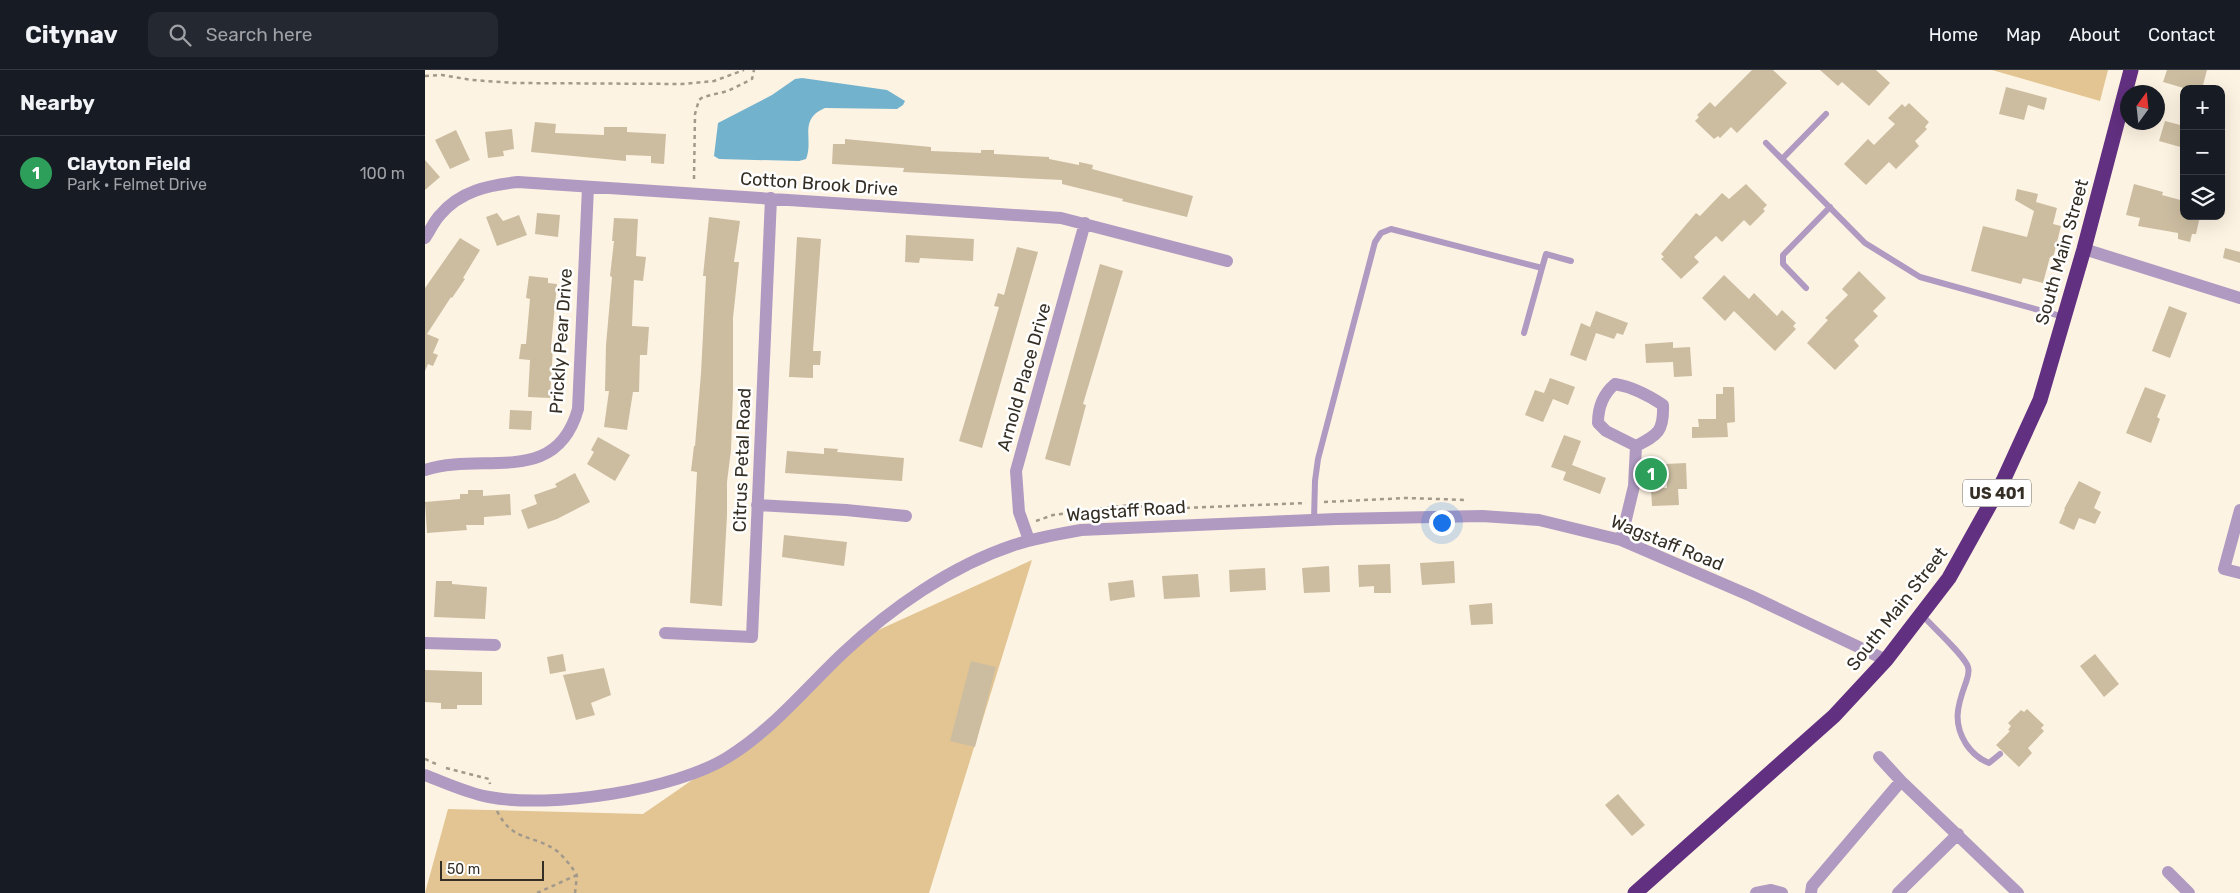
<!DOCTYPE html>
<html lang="en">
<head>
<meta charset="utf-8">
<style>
  body { margin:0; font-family:Rubik,sans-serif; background:#242831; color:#f1f3f6 }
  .controls { position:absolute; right:15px; top:15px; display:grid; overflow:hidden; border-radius:10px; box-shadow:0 5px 20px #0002 }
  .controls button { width:45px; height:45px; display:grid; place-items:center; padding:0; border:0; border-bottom:1px solid #363941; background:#171b24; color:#f1f3f6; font:25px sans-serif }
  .compass { position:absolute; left:1695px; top:15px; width:45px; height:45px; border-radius:50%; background:#171b24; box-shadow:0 5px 20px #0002; rotate:15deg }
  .scale { position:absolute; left:15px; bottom:12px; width:104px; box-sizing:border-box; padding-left:5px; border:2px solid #342e24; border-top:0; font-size:14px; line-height:18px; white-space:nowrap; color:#342e24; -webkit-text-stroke:4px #fff; paint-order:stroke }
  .you { position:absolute; left:1016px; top:452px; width:18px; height:18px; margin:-12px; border:4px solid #fff; border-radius:50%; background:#1a73e8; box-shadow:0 0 0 8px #1a73e833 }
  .badge { display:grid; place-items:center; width:32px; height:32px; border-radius:50%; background:#a8b493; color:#fff; font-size:16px; font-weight:700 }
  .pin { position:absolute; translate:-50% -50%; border:2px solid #fff; box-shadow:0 1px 5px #0006 }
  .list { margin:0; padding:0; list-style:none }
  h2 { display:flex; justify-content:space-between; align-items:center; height:65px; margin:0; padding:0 20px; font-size:21px }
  h2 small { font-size:16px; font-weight:400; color:#9ea1a6 }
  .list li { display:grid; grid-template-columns:32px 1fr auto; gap:15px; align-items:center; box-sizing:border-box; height:75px; padding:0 20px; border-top:1px solid #363941 }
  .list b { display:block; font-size:19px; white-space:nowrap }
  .list p { margin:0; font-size:16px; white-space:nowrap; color:#9ea1a6 }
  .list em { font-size:16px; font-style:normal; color:#9ea1a6 }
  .icon { flex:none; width:28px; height:28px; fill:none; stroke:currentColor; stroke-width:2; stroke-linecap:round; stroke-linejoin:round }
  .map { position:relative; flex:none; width:1815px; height:823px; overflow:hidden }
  header { display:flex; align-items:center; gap:30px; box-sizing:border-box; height:70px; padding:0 25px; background:#171b24; border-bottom:1px solid #363941 }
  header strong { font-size:24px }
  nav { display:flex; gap:28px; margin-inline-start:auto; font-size:18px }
  .search { width:350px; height:45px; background:#242831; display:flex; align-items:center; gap:12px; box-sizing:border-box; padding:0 18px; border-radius:10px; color:#9ea1a6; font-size:19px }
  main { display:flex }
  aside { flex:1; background:#171b24 }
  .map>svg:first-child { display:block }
  .green { fill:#e2c592 }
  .water { fill:#72b2cd }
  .building { fill:#ccbda1 }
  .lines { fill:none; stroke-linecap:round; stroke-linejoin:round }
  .path { stroke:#a2998c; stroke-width:2.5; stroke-dasharray:4 4; stroke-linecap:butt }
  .lane { stroke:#b09ac1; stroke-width:6 }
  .street { stroke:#b09ac1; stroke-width:12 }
  .highway { stroke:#623081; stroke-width:15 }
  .labels { text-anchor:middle; stroke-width:5; stroke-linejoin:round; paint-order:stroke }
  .shield { fill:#fff; stroke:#716d66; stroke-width:1 }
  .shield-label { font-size:16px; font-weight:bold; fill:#342e24 }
  .street-label { font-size:18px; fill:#342e24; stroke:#fff }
</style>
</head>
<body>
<header>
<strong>Citynav</strong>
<div class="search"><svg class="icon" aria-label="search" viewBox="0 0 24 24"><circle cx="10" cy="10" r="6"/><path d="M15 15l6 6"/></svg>Search here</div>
<nav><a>Home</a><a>Map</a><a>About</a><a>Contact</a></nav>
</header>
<main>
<aside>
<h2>Nearby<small></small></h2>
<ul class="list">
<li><span class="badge" style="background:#2e9e5b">1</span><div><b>Clayton Field</b><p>Park · Felmet Drive</p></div><em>100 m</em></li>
</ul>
</aside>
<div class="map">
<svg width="1815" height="823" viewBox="0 0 1815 823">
  <rect width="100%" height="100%" fill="#fdf3e2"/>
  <path class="green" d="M1567,0h116l-8,31z
    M607,490l-103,333h-504l23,-84 195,5 126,-87 105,-95z"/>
  <path class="water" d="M377,8l85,12 18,11 -2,4 -6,4 -72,-1c-27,11 -11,32 -19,51l-7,2 -80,-2 -5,-3 4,-33 54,-28 23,-16z"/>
  <path class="building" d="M1327,0h21l14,13 -50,50 -6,-6 -11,11 -2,-2 -4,3 -19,-18 4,-4 -2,-2 13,-13 5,5z
    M1395,0h56l14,13 -21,23 -27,-24 -4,4z
    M1742,0h40l-5,19h-15l-24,-7z
    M1581,17l41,11 -3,12 -16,-5 -4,15 -25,-6z
    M1484,33l20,19 -4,5 2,2 -12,12 4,5 -23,23 -7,-7 -23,23 -22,-21 24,-25 6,6 21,-21 -7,-6 14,-14 3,3z
    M1740,51l19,5v22l-25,-7z
    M110,52l21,2 -1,9 49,2v-8h23v5l39,2 -2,30 -13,-1v-7l-25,-1v6l-95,-9z
    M87,59l2,20 -11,2 1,5 -16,2 -3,-26z
    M31,60l14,30 -20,9 -15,-29z
    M420,69l86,8v4l50,2v-3h13v4l55,3v2l30,6v-3l14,3 -1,4 101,27 -6,21 -65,-16 1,-2 -61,-15v-4l-159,-8 1,-4 -72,-4 1,-20h12z
    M0,90l15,17 -15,13z
    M1321,114l21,21 -4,4 2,2 -15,15 -6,-6 -22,22 -6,-6 -22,21 5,5 -18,17 -20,-20 3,-2 -3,-3 35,-41 4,3 22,-23 7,6z
    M1709,114l29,8 -1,3 22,6v15h16l-4,18h-4l-2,8 -12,-3v-6l-40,-7 2,-8 -14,-3z
    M1592,119l21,5 -2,8 21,6 -4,16 8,2 -8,32 -3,-1 -7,26 -20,-5 -2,6 -50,-13 12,-45 44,11 7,-26 -19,-11z
    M72,143l6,8 16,-6 8,20 -30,11 -11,-29z
    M112,143l23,2 -2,22 -23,-3z
    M284,147l31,4 -6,41h5l-6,56v75l-2,57 -4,32v33l-5,91 -32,-3 7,-131 -6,-1 3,-25h1l6,-73 5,-97h-3z
    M189,148l24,1 -2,37 10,1 -3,24 -9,-1 -2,46 17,1 -2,28h-7l-1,37h-6l-6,38 -23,-3 5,-36h-4l1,-46 6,-68 -2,-1 4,-35h-2z
    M481,165l68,4 -1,22 -53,-3 -1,5 -14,-1z
    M372,167l24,2 -8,112h8l-1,14h-7v13l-24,-1z
    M35,168l20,12 -17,28 2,1 -13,19 -1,-1 -24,37 12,5 -6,14 5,2 -5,11 -5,-2 -3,7v-83z
    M592,177l21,5 -56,196 -23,-7 40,-134 -5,-1 4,-13 6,2z
    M1800,178l15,4v11l-17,-5z
    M675,194l23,7 -40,133 3,1 -16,61 -25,-7z
    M1434,201l27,27 -13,13 5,5 -24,24 5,6 -24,24 -28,-27 21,-23 -3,-2 23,-23 -6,-6z
    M1299,205l25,24 5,-6 23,23 5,-6 14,13 -3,3 3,3 -21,22 -41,-40 -9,10 -23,-23z
    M104,206l19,2v5l9,1 -6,63h2l-3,51 -22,-1 2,-37 -11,-1 2,-15h5l4,-45 -4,-1z
    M1744,236l18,7 -17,45 -18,-7z
    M1171,241l32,12 -5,12 -6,-2 -3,6 -18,-6 -10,28 -16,-6 11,-32 9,4z
    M1248,272v6l17,-1 2,29 -18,1 -1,-15 -27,1 -1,-19z
    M1125,308l25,9 -7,18 -15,-6 -10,23 -18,-7 10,-25 9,3z
    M1298,317h11l1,35 -8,1 1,14 -36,1v-11h7l-1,-8h18v-25h7z
    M1720,317l21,8 -9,22 3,2 -9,24 -25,-10z
    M85,340l22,1 -1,19 -22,-1z
    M1139,365l17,6 -9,24 34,13 -6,16 -37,-14 3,-8 -15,-5z
    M173,367l32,18 -15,26 -28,-17 7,-12 -3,-2z
    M399,378l14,1 -1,3 67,6 -2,23 -117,-8 2,-22 37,3z
    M1261,393l1,26h-9l1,16 -27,1 -1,-18h16l-1,-24z
    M150,403l15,29 -33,17 -29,10 -7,-19 16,-6 -3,-9 23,-8 -2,-3z
    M1654,411l22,11 -7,16 7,4 -6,12 -16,-6 -5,12 -15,-7 6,-14h-1z
    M43,420h15v6l27,-2 1,21 -27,2v8h-18l1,5 -40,3 -2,-31 35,-3v-5h8z
    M359,465l63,7 -3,24 -62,-9z
    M1029,491l1,22 -33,2 -2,-22z
    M965,494l1,29h-17v-7l-15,1 -1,-22z
    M904,496l1,26 -26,1 -2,-25z
    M840,498l1,22 -36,2 -1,-22z
    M773,504l2,23 -36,2 -2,-23z
    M708,510l2,17 -25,4 -2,-18z
    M11,511h16v3l35,3 -2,32 -51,-2z
    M1067,533l1,21 -22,1 -2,-20z
    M138,584l3,17 -16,3 -3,-17z
    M1670,584l24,30 -15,13 -24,-31z
    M546,591l25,6 -21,80 -25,-6z
    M179,598l7,27 -20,8 4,12 -19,5 -13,-45z
    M0,600l57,2v33h-25v4h-16v-6l-16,-1z
    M1602,639l17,16 -3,3 3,3 -16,17 4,5 -13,14 -23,-22 14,-14 -2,-1 3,-4 -3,-3 13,-13 3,2z
    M1193,724l27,31 -13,11 -27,-31z"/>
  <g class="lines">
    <path class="path" d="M0,6l17,-1 30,5 42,3 168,1 32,-3 30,-11
      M269,109l1,-65 4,-14 4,-3 25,-6 24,-12 2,-9
      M899,432l82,-4 61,2
      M611,451l17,-6 77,-10 29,4 147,-6
      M0,689l11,5
      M21,698l43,11 1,5
      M72,741c16,32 37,23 60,40 8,7 14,15 20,24
      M112,823l40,-18
      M150,823l2,-18"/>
    <path class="lane" d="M1341,73l99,100 55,34 144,40
      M1357,89l44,-45
      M1117,198l4,-14 25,7
      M1381,218l-23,-24v-9l47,-48
      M889,450l1,-39 3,-22 57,-217 6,-9 10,-4 151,39 -18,65
      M1497,545c10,11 43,41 46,52 2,7 -1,12 -3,18 -8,22 -12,38 1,59 6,9 13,15 23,19l11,-9"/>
    <path class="street" d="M0,168c5,-7 9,-17 15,-23 20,-24 49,-30 78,-33l543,36 166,43
      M1659,179l156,49
      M0,400c57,-19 131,18 153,-61l10,-222
      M332,435l89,5 60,6
      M1815,440l-16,59 16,4
      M604,470l-10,-28 -3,-41 69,-248
      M1196,470l13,-54 2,-40c22,-11 28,-15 27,-41 -15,-10 -30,-18 -48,-21 -12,10 -17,22 -17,39l8,8 30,15
      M240,563l87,4 19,-439
      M0,573l70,2
      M1454,687l22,24 117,112
      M0,705c21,8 42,18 64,22 61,12 187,-7 239,-40 44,-27 78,-69 115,-104 48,-45 108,-87 171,-108 22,-7 44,-11 67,-15l255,-11 146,-3 57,4 82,20 130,56 135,64
      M1743,802l21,21
      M1331,823l15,-3 11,3
      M1386,823l1,-7 89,-105
      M1473,823l60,-59"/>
    <path class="highway" d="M1210,823l199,-177 52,-56 63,-82 54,-97 37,-81 44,-151 47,-179"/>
  </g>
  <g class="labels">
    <rect class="shield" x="1538" y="409.5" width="68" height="27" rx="4"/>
    <g class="shield-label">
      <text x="1572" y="429">US 401</text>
    </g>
    <g class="street-label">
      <text transform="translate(394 114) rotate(4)" y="6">Cotton Brook Drive</text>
      <text transform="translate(1637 182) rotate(-74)" y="6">South Main Street</text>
      <text transform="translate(136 271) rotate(-86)" y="6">Prickly Pear Drive</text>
      <text transform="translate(599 307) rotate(-74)" y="6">Arnold Place Drive</text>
      <text transform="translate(317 390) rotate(-88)" y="6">Citrus Petal Road</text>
      <text transform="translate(701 441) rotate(-4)" y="6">Wagstaff Road</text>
      <text transform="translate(1242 473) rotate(22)" y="6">Wagstaff Road</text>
      <text transform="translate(1472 539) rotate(-52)" y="6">South Main Street</text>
    </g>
  </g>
</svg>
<div class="controls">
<button>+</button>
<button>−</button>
<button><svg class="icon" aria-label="layers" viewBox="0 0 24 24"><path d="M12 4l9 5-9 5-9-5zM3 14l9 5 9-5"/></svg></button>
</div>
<svg class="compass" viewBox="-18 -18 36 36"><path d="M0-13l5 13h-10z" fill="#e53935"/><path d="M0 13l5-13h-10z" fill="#9ea1a6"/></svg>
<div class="scale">50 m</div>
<div class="you"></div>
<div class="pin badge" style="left:1226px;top:404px;background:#2e9e5b">1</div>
</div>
</main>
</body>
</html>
